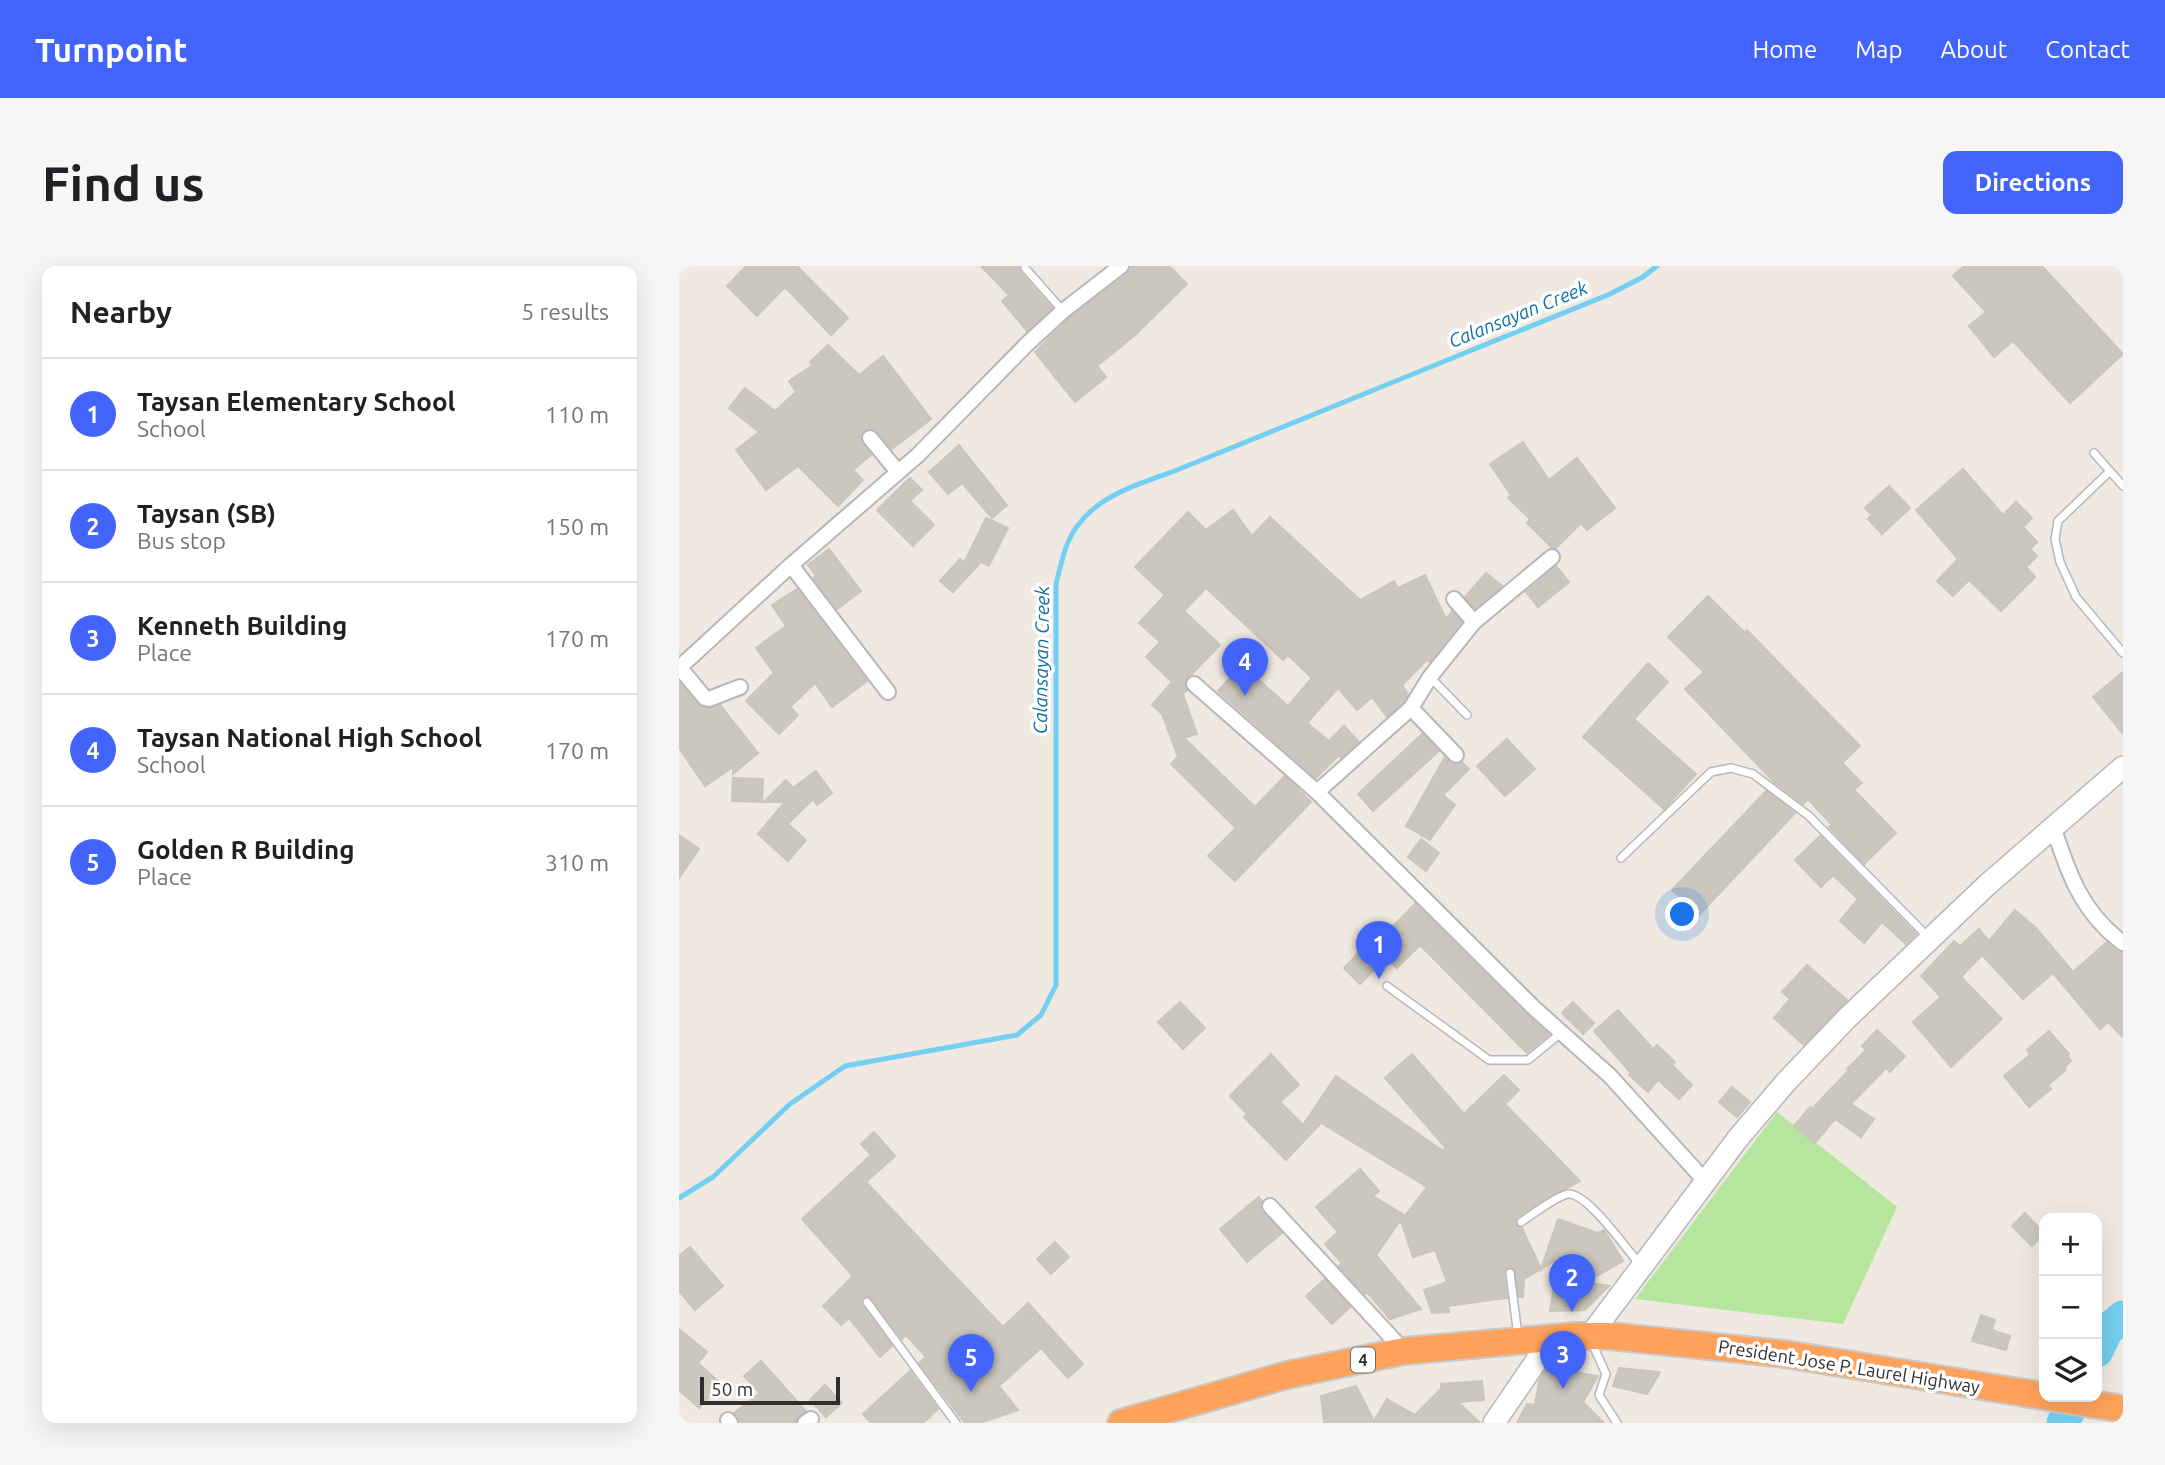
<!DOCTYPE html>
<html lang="en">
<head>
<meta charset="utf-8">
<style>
  body { margin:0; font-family:Ubuntu,sans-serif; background:#f6f6f6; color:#202124 }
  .controls { position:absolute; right:21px; bottom:21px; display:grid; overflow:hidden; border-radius:14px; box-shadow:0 7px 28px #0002 }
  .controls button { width:63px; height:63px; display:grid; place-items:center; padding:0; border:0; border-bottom:2px solid #e0e0e0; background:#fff; color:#202124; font:35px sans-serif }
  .scale { position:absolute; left:21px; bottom:18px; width:140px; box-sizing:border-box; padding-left:7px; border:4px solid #2e2e2e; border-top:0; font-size:19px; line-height:24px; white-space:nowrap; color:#2e2e2e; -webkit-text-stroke:5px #fff; paint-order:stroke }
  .you { position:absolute; left:1004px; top:649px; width:24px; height:24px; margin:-18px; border:5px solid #fff; border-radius:50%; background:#1a73e8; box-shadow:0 0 0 10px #1a73e833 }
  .badge { display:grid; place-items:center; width:46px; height:46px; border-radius:50%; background:#4264fb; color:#fff; font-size:23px; font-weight:700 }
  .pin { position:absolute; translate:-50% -58px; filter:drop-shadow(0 2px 4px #0008) }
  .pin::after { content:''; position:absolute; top:37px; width:24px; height:21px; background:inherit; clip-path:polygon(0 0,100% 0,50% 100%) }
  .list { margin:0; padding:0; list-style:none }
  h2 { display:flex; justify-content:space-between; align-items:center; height:91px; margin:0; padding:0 28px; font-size:30px }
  h2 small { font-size:23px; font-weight:400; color:#757577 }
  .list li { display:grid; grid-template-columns:46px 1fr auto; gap:21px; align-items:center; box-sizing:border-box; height:112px; padding:0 28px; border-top:2px solid #e0e0e0 }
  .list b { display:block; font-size:26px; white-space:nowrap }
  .list p { margin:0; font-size:23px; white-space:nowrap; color:#757577 }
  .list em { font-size:23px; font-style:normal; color:#757577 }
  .icon { flex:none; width:38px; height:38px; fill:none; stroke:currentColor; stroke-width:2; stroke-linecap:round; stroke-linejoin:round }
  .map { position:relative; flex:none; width:1444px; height:1157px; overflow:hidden; border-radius:14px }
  header { display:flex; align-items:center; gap:42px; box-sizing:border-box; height:98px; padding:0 35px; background:#4264fb; color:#fff }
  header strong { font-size:33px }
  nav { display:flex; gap:38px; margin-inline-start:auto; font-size:24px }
  .intro { display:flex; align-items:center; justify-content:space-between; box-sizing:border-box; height:168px; padding:0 42px }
  h1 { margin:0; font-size:49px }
  .button { padding:18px 32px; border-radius:14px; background:#4264fb; color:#fff; font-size:24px; font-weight:700 }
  main { display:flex; gap:42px; padding:0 42px }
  aside { flex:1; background:#fff; border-radius:14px; box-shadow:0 7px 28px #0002 }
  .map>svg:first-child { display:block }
  .green { fill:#b6e59e }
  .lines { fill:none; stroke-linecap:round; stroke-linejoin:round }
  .stream { stroke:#75cff0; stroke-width:5 }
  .river { stroke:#75cff0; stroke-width:33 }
  .building { fill:#cbc7bf; stroke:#cbc5ba; stroke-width:2 }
  .lane-casing { stroke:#b4b7c1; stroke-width:10 }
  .street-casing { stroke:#b4b7c1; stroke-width:18 }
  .secondary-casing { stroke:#b4b7c1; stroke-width:24 }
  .highway-casing { stroke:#c9c9c9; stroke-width:30 }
  .lane { stroke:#fff; stroke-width:7 }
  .street { stroke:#fff; stroke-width:14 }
  .secondary { stroke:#fff; stroke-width:21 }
  .highway { stroke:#ffa35c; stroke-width:26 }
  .labels { text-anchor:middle; stroke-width:7; stroke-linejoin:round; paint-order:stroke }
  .shield { fill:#fff; stroke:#6d6d6d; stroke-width:2 }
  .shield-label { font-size:16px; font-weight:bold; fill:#2e2e2e }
  .street-label { font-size:18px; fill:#2e2e2e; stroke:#fff }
  .water-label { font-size:19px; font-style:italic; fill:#0d6fa3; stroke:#fff }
</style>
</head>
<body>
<header>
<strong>Turnpoint</strong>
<nav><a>Home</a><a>Map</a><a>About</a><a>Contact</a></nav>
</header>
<div class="intro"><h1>Find us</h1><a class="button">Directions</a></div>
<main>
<aside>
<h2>Nearby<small>5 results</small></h2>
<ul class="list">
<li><span class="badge">1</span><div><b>Taysan Elementary School</b><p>School</p></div><em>110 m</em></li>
<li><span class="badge">2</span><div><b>Taysan (SB)</b><p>Bus stop</p></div><em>150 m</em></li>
<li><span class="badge">3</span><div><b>Kenneth Building</b><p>Place</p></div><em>170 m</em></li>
<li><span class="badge">4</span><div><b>Taysan National High School</b><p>School</p></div><em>170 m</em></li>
<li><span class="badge">5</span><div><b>Golden R Building</b><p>Place</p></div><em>310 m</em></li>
</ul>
</aside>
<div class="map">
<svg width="1444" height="1157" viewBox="0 0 1444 1157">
  <rect width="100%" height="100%" fill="#efe9e1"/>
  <path class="green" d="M1098,846l120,95 -54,117 -208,-25z"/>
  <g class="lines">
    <path class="stream" d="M0,932l34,-21 77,-73 55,-38 172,-31 24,-20 15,-30v-401c3,-12 6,-25 10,-37 17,-46 63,-60 106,-75l438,-178 33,-17 14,-11"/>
    <path class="river" d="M1418,1085l10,-21 16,-13
      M1384,1157l12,-26"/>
  </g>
  <path class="building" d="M67,0h51l51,52 -17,17 -46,-48 -28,29 -30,-30z
    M302,0h38l1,6 32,36 -25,23 -25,-30 7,-6z
    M451,0h39l18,18 -53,52 -37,30 9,11 -31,25 -40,-50 32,-32 60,-46z
    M1285,0h78l81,88 -53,49 -57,-62 -19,16 -25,-31 17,-14 -33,-36z
    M149,79l31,30 24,-19 48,63 -39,30 -18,-20 -11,2 -2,9 10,15 -18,15 10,10 -25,26 -40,-40 -32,24 -30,-40 23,-18 -30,-24 16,-20 30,23 21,-19 -7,-11 24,-16 -3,-3z
    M844,176l26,38 28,-22 38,50 -28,22 -6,-7 -25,25h-4l-25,-25 3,-4 -22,-21 3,-3 -21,-31z
    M280,179l48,60 -15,13 -30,-35 -14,11 -19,-22z
    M1284,203l40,46 13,-13 16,16 -9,9 14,15 -7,7 7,7 -11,11 9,10 -34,34 -32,-31 -16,16 -16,-15 21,-22 -42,-49z
    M231,212l12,12 -12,11 24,24 -21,21 -36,-36z
    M1210,220l21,22 -28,26 -14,-15 4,-4 -7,-7z
    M554,244l19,26 18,-19 90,83 34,-19 4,7 27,-13 21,44 6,-8 9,11 -31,40 -3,-2 -25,25 6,9 -4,8 -17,15 -15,-20 -15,13 -19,-22 -31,35 22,18 15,-15 15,16 -18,16 -2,-3 -23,23 -98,-87 24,-26 46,41 24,-28 -24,-23 -5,5 -77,-72 -22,23 36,34 -35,36 2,9 -4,4 14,40 -13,4 71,69 30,-31 26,26 -76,79 -27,-25 28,-28 -65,-64 7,-7 -16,-43 -10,-9 20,-23 -26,-25 14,-15 -21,-19 26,-28 -30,-28 53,-55 18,18z
    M307,252l22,10 -19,38 -8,-4 -28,30 -13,-11 20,-22 4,4z
    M150,283l32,42 -24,18 -24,-31 3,-2 -8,-11z
    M877,300l13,16 -31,25 -12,-15z
    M807,307l16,13 -27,23 -10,-12z
    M118,323l70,92 -35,26 -17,-24 -25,24 8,8 -19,19 -33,-33 28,-28 -18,-25 30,-22 -14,-21z
    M1029,330l36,36 3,-2 113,116 -18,17 20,20 -8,7 42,43 -32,31 -35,-37 3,-2 -24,-26 -5,5 -29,-22 -89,-93 19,-17 -36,-35z
    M969,397l20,19 -34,37 62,55 -32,35 -81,-72z
    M1444,406v62l-30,-37z
    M0,416l23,25 10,1 8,-3 38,48 -25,21v-7l-28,19 -26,-38z
    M743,468l17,17 -66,60 -15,-17z
    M828,473l28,30 -30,27 -28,-30z
    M766,491l9,7 8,-2 7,7 -26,26 12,10 -25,35 -24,-14z
    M137,505l16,22 -15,12 -4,-6 -25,25 18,16 -18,21 -30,-27 27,-32h-21l22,-22 7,8z
    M54,512l30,1 -1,23 -30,-1z
    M1087,525l29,22 -96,102 -27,-25z
    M0,569l20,14 -20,29z
    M1141,570l96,98 -10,10 -24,-22 -18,21 -24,-22 18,-22 -25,-24 -12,12 -26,-27z
    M742,573l18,14 -13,18 -18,-14z
    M736,638l112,111 22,20 -22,18 -107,-108 -23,23 -11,-10 -26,26 -16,-16 17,-18 5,4z
    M1336,644l21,18 37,44 34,-30 16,10v85l-15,-15 -8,7 -47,-56 -30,26 -41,-44 -21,22 41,42 -51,48 -38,-45 28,-25 -20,-21 33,-35 6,5 19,-17 10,12z
    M1128,699l40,35 -43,45 -30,-27 16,-19 -8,-7z
    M501,736l25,26 -22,21 -25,-27z
    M894,736l21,21 -11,11 -21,-21z
    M939,744l35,39 4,-4 18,17 -3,3 20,20 -13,14 -21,-19 -10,12 -19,-17 2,-2 -37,-42z
    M1198,764l28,26 -15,16 -4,-4 -35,36 23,15 -13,18 -26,-18 -20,24 -21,-17 16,-19 2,2 37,-39 -2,-1 19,-19 -4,-4z
    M1370,765l20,23 -2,2 4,5 -7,7 2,2 -18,15 3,4 -22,18 -25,-31 26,-21 -3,-5z
    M592,788l28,31 -19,17 23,23 33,-49 107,75 3,-3 -61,-70 27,-24 52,60 40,-39 15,15 -14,14 75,77 -46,25 -17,11 -1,8 6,3 19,41 17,-50 40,14 6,-3 19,31 -37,21 23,4 -24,24 -35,1 8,-52 -34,20 -1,18h-4l-4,-27 -6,-3 -5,6 3,25 -59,8 1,6 -17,1 -8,-23 23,-8 -12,-32 -22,7 -12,-36 26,-34 -106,-64 -35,37 -42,-43 3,-3 -17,-18z
    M1053,821l18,15 -13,15 -18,-15z
    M195,866l21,24 -29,26 137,145 25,-24 55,61 -15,14 -27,-30 -42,38 19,24 -38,13h-15l-46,-60 7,-6 -20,-22 -4,4 -31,-41 -4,-2 -4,2 -1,7 30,41 -12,11 -31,-39 -8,7 -18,-19 30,-30 -51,-57 69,-64 -10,-11z
    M681,903l19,22 -6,5 31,19 -28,40 45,54 -31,10 -23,-27 -2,2 -26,-28 3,-3 -17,-19 13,-12 -22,-25z
    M580,931l3,4 1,11 19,21 -35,29 -27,-33z
    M1346,947l19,20 -12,13 -20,-20z
    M376,976l14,15 -18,17 -14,-15z
    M11,981l33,39 -28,24 -16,-19v-35z
    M646,1013l25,28 -18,17 -26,-28z
    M1302,1049l14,5 -3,10 18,6 -4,14 -34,-9z
    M0,1063l28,23 -9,11 23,21 -22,24 -20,-18z
    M82,1095l45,50 -9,7 -2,5h-54l-7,-10 26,-20 -16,-17z
    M868,1102l51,8 -15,26 21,21h-87l10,-19 8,1 4,-24z
    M940,1102l41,4 -13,22 -34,-8z
    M231,1105l28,38 -15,14h-52l-8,-9z
    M803,1115l2,19 -26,2 22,21h-156l-3,-27 35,-10 18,35 13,-22 28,16 26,-26v-5z
    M146,1119l17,18 -16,14 -16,-17z"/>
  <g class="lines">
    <defs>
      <path id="lane" d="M346,2l38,43
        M1415,187l29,33
        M1430,206l-51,49 -3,18 5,23 16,35 47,56
        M751,411l37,38
        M942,592l90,-86 20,-4 22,6 56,42 120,122
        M708,720l102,74h39l33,-27
        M842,956c11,-7 35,-26 47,-28 19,-2 60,57 73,72
        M831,1007l8,63
        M188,1036l89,121
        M913,1077l14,31 -7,21 18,28"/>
      <path id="street" d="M191,172l28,34
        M112,299l97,127
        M775,333l20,23
        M0,402l112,-103 127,-110 110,-112 35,-32 58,-45
        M1,402l25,30 4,1 31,-12
        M515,418l123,108 217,216 76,68 96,106
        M732,442l45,47
        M638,526l94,-84 19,-31 44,-55 78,-65
        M1374,560c15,47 29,87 70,117
        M591,940l134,145
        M49,1154l2,3
        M126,1157l6,-4"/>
      <path id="secondary" d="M910,1071l150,-200 47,-55 61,-64 140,-133 136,-118
        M815,1157l58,-85"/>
      <path id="highway" d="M442,1157l166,-48 117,-24 171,-15h35l175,18 338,55"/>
    </defs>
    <use href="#lane" class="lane-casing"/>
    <use href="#street" class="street-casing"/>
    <use href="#secondary" class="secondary-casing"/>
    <use href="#highway" class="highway-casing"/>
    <use href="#lane" class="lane"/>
    <use href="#street" class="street"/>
    <use href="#secondary" class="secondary"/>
    <use href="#highway" class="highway"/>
  </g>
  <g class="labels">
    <rect class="shield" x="672" y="1081.5" width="24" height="25" rx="5"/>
    <g class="shield-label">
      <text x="684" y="1100">4</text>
    </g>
    <g class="street-label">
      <text transform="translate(1170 1101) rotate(9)" y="6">President Jose P. Laurel Highway</text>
    </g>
    <g class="water-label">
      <text transform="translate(839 48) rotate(-22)" y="7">Calansayan Creek</text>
      <text transform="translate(362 394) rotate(-89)" y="7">Calansayan Creek</text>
    </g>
  </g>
</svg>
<div class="controls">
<button>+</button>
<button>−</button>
<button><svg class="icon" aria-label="layers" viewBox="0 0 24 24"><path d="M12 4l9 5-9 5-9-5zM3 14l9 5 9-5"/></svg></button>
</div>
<div class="scale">50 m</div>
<div class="you"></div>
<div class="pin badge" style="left:700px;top:713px">1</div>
<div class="pin badge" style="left:893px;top:1046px">2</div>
<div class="pin badge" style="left:884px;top:1123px">3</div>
<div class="pin badge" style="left:566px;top:430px">4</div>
<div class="pin badge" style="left:292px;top:1126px">5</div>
</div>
</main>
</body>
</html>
